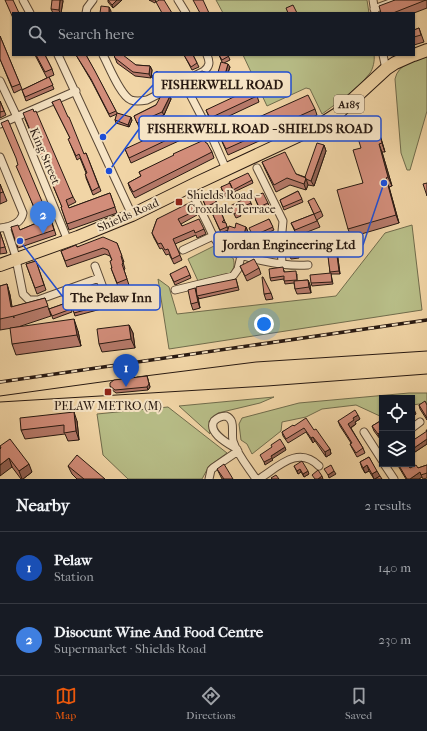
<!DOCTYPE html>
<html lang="en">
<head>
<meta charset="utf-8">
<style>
  body { margin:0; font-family:"IM FELL French Canon",serif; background:#242831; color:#f1f3f6 }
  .controls { position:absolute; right:12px; bottom:12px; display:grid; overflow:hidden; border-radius:0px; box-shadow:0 1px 3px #0004 }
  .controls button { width:36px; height:36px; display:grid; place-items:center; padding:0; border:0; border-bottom:1px solid #363941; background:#171b24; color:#f1f3f6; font:20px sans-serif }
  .you { position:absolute; left:264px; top:324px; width:14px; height:14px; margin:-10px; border:3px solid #fff; border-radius:50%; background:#1a73e8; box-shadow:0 0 0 6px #1a73e833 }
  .badge { display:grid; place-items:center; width:26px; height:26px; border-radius:50%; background:#ea580c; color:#fff; font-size:13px; font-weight:700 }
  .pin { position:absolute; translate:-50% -33px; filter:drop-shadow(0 1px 2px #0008) }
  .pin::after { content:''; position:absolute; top:21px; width:14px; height:12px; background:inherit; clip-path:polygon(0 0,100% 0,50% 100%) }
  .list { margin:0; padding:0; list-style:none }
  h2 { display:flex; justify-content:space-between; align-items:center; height:52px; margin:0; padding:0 16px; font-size:17px }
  h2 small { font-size:13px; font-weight:400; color:#9ea1a6 }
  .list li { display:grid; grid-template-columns:26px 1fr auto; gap:12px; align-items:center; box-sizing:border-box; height:72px; padding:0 16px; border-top:1px solid #363941 }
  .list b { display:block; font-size:15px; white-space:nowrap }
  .list p { margin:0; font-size:13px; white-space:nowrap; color:#9ea1a6 }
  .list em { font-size:13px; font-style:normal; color:#9ea1a6 }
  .icon { flex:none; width:22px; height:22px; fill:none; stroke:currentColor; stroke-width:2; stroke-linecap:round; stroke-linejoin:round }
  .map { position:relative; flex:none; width:427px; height:479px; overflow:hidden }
  .search { position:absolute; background:#171b24; box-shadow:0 1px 3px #0004; left:12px; right:12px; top:12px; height:44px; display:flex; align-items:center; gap:10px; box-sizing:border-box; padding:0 14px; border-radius:0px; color:#9ea1a6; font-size:15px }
  .sheet { height:196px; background:#171b24 }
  nav { display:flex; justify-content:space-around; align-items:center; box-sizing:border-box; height:56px; border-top:1px solid #363941; background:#171b24; font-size:11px; color:#9ea1a6 }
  nav a { display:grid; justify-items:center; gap:2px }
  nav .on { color:#ea580c }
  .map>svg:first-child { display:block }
  .green { fill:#b8be88; stroke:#706c4c }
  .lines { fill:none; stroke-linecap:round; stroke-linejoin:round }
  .minor-casing { stroke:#5a4836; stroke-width:9 }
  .primary-casing { stroke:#281911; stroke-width:14 }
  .minor { stroke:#f6e4c5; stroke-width:7 }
  .primary { stroke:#f1d5a6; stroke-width:12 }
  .tram { stroke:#281911; stroke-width:1 }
  .rail-casing { stroke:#281911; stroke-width:3.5 }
  .rail { stroke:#f6e4c5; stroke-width:2; stroke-dasharray:6; stroke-linecap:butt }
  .wall { fill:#b57969; stroke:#281911 }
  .shaded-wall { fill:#936355; stroke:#281911 }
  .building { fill:#d28d7a; stroke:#281911 }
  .poi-dot { fill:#8f2418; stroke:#f6e4c5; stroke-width:1.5 }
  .labels { text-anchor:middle; stroke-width:4; stroke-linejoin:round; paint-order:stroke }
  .shield { fill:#f6e4c5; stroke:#665647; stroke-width:1 }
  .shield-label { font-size:11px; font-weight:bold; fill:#281911 }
  .street-label { font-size:12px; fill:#281911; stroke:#f6e4c5 }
  .poi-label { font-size:12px; fill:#281911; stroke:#f6e4c5; text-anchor:start }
  .leader { fill:none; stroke:#1d4ed8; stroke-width:1.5 }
  .callout-dot { fill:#1d4ed8; stroke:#f6e4c5; stroke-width:1.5 }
  .callout { fill:#f6e4c5; stroke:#1d4ed8; stroke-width:1.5 }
  .callout-label { font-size:13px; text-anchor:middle; font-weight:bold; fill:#281911 }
</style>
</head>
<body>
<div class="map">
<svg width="427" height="479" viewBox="0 0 427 479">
  <rect width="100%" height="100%" fill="#f1d5a6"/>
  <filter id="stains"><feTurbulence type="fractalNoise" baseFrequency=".005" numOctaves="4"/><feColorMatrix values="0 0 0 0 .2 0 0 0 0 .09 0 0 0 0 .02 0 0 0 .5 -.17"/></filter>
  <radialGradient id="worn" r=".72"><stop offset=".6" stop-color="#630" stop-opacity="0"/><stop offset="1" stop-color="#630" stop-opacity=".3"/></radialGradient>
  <path class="green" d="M216,0h151l2,13h-146z
    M243,55h131c1,5 -1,14 -4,18 -12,16 -33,30 -48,41l-12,-25 -4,-1 -39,18z
    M427,57v54l-17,59h-3l-6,-17 -6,-74c3,-15 19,-18 32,-22z
    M412,225l10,85 -253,39 -11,-70 11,8 8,27 159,-18 49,-63z
    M214,246l10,8 9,4c2,6 1,10 -2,15l-33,8 -10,-22z
    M409,393h18v10l-15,2v-7h-30v19l-26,-12 -34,4 -16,8 -24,5 -1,9 -29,23 -5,-10 -6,-4 -2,-16 3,-6 57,-15z
    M274,397l-14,6 -42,10 -9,8 1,13 -31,-28z
    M168,407l59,46 -18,13 -7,13h-74l-25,-24 -6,-41z"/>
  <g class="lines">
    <defs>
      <path id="minor" d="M23,0l7,13
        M178,0l8,13
        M373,0l2,13
        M374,9l24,-9
        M86,13l1,-5 6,-8
        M58,55l74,160
        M103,55c6,11 17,40 28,45 5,2 11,1 16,0l57,-29c6,-5 6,-9 3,-16
        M383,55l3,14
        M0,81l17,36 51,124
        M183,81l28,54 15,34
        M0,124l76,-33
        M0,157l23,56c-2,11 -13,14 -23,15
        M257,168l26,53 -2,21 1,22
        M189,187c6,12 12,24 18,36 3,6 6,14 10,19 15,16 70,25 91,23
        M6,227l9,27 8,40 6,6h9l61,-22
        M183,250l30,-14
        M95,266l10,27
        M175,290l58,-14 5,-7 3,-13
        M412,428l8,-6
        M364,432l18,28
        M237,449c-8,-5 -30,-16 -23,-28 3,-3 7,-5 12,-5 10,4 5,16 7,25 4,13 15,26 23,38
        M384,464l10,15
        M209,479l2,-9 2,-2 25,-17
        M259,479c19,-12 39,-34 60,-13"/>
      <path id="primary" d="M414,55l13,-5
        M0,265l78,-28 54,-22 65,-32 118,-55 22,-14 49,-45 9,-6 18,-8"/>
    </defs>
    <use href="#minor" class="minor-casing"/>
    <use href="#primary" class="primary-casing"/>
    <use href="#minor" class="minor"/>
    <use href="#primary" class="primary"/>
    <path class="tram" d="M137,377l119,-15 171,-11
      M0,396l123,-17
      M0,402l267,-16 160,-12"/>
    <defs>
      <path id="rail" d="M0,382l427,-62"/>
    </defs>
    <use href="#rail" class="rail-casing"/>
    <use href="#rail" class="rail"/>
  </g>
  <path class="wall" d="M108,0h14l-9,8 -5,-6z
    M149,0h7l-1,3z
    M395,0h32v8l-13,5h-33z
    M63,1l-2,12h-8l-2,-4z
    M419,28l5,14 -10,3v-15z
    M0,36l22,53 -8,4 -14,-34z
    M35,55h10l7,14 2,6 -5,2 5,12 -28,12 -4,-11 25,-12z
    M76,55h10l31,58 15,7 -3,7 -13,-4 -1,-3 2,-6 -7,3 -18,-35z
    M114,55l22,10 14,1 2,4 -1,8 -16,-2 -18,-13z
    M184,55h9l6,12 -7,3z
    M219,55h9l2,5 -6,3 6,4 -5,14 -7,-3 -1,-2 5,-14z
    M152,76l15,6 -5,5 -9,-8z
    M195,77l20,4 -2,7 -16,-5z
    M170,96l1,3 -7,16 -25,12 -5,-11 22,-11z
    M257,96l2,6 -47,22 -6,-14z
    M0,101l6,14 -6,3z
    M52,102l32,52 2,-1 15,38 -8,4 -7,-17v-5l-6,-15 -3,2 -7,-17v-5z
    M315,109l2,6 -89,40 -9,-20z
    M25,119l48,78 3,5 -8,4 1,2 41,-15 7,20 -48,17 -8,-23h1z
    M375,119l10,33h-3l10,34 -3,1 10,36 -48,14 -3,-8 15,-46 -2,-35z
    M194,127l2,6 -65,30 -6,-14z
    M206,143l6,9 2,6 -79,40 -5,-9 -2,-6 13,-7 -2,-4z
    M324,145l2,6 -12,35 -6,-1 -2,5 -16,-5 -14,7 -11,-23 -3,-7 43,15z
    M18,165l28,46 2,-1 8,25 -38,13 -7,-21 9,3 19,-8 -2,-6z
    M252,180l1,3 -19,9 1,4 -9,4 -5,-13z
    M0,184l7,17 -7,3z
    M298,191l5,11 -19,8 -4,-10z
    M213,195l5,10 -11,5 -4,-10z
    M254,196l14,7 2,6 -9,4z
    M308,201l13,10 2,5 -6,4 3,7 -23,9 -6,-13 23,-9z
    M251,203l2,5 -13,6 1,2 -5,2 -6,-12z
    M195,211l2,4 -16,9 1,2 22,3 2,5 -9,4 -1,-3 -21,9 7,16 -8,4 -5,-10 -3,1 -4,-7 -2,1 -6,-11 -2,-5 5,-14z
    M221,212l7,17 18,-2 2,5 -4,15 -16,-5 -2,-6 2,-6 -7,3 -8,-18z
    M269,219l5,11 -20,9 -3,-8z
    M0,232l7,21 -7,1z
    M327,240l1,3 1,6 7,-1 1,3 3,23h-9l2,10 -21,2 -1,-3 19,-10 -2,-22 -30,2 1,5 -8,1 -1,-2 -2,-15z
    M117,243l7,19h-1l2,7 -1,1 5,15 -10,4 -8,-21h1v-8l-2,-4 -5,-2 -38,13 -6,-16 16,-4z
    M36,261l10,29 -9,4 -11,-30z
    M240,266l19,2 2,6 -14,7z
    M284,270v2l13,2v7l11,-1 2,5 1,8 -14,1 -2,-5 -1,-6 -9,1 -1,-5 -13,2 -1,-3z
    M170,274l20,1 1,3 -16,7z
    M236,279l3,11 -41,9v-2l2,11 -7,2 -2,-6 6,-11z
    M7,284l3,11 2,12 33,-9 6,18 -33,11 -18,3v-44z
    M116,293l4,11 -45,12 -1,-3z
    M271,293l2,6 -7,1 -2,-6z
    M69,302l3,10 -19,7 -4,-10z
    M129,325l4,8 2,15 -33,4 -3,-8z
    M78,331l3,15 -65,9 -4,-11z
    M147,376l3,11 -2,3 -32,3 -5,-4 -1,-3z
    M419,405h8v15l-7,-11z
    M360,419l-5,3 1,2 -5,4 12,20 2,5 -8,4 -5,-9 -2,-4 1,-1 -11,-17 -2,-5z
    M382,420l-2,19 -6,-8 -2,-5z
    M77,421l2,19 -11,1 -3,-7 -40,5 -4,-9z
    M294,426l20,4 16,19 1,5 -5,3 -11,-16 -2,2 -7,-11 -18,11 -5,-7 -1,-4z
    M426,430h1v14l-12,8 -3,-5v-6l15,-9z
    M0,446l32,26 -9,7h-2l-9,-12 -11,-18z
    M369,457l10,19 3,3h-8l-5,-8 -4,2 -3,-5 -2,-6z
    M397,464h10l3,4h8l9,-3v13l-4,1 -1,-2 -3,2h-13z
    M68,466l37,13h-28l-5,-5z
    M294,466l15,8 -5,3 -3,-5 -3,2z
    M217,469l16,10h-11z"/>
  <path class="shaded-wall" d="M60,0h3v1l-2,12h-1l-1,-3z
    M117,0h5l-9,8 -1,-3z
    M109,7l2,4v2h-2z
    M228,64l2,3 -5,14 -1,-3z
    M150,66l2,4 -1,8 -2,-4z
    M213,75l2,6 -2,7 -3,-6z
    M166,80l1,2 -5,5 -2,-3z
    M170,96l1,3 -7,16 -2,-3z
    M131,117l1,3 -3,7 -1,-2z
    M375,119l3,9 7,24 -3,-9z
    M379,144l3,8 10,34 -4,-9z
    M324,145l2,6 -12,35 -3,-5z
    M306,178l2,7 -2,5 -2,-6z
    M386,178l3,9 10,36 -3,-8z
    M246,227l2,5 -4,15 -2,-6z
    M336,248l1,3 3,23 -1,-3z
    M308,280l2,5 1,8 -2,-6z
    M7,284l3,11 4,23 -3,-11z
    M195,288l2,6 3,14 -2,-6z
    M74,319l4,12 3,15 -4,-11z
    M129,325l4,8 2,15 -4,-9z
    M147,376l3,11 -2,3 -1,-3z
    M414,409l2,5 -4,3v-6z
    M74,412l3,9 2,19 -3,-9z
    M358,415l2,4 -5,3 1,2 -6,4 -2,-4 5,-6z
    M382,431v6l-2,2 -2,-5z
    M313,437l2,4 -2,2 -2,-5z
    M427,439v5l-12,8 -1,-4z
    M285,447l1,3 -14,9 1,1 -8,5 -1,-3 7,-6z
    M330,449l1,5 -5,3 -1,-5z
    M9,458l3,9 -12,9v-11z
    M29,464l3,8 -9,7h-1l-3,-8z
    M367,465l2,6 -4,2 -2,-5z
    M300,469l1,3 -3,2 -1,-3z
    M308,471l1,3 -5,3 -1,-3z
    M334,471l2,3 -7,4 -1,-3z
    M377,471l3,5 -5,3h-1l-2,-5z
    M420,472l2,5 -3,2h-9z
    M322,476l1,3h-5z"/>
  <path class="building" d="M5,0h8l6,13h-6v5z
    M52,0h8l-1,10 -8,-1z
    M108,0h9l-5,5z
    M159,0h5l8,13h-10l-6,-11z
    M193,0h10l6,13h-9z
    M395,0h31l-33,13h-12l-2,-7z
    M293,5l4,8h-9l-2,-5z
    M101,6l8,1v6h-9z
    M419,28l2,7 -7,2v-7z
    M0,36l20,48 -8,3 -12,-28z
    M36,55h9l7,14 -7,3z
    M76,55h10l9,16 21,40 -7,3 -18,-35z
    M114,55h9l13,10 14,1 -1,8 -16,-2 -18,-14z
    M184,55h9l4,8 -6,4z
    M219,55h9l1,1 -7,4z
    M221,62l7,2 -4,14 -7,-2z
    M157,71l9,9 -6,4 -8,-8z
    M202,71l11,4 -3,7 -15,-5 1,-3z
    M49,77l4,8 -28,12 -3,-7z
    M253,88l4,8 -47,22 -4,-8z
    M164,93l6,3 -8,16 -25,11 -3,-7 22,-11 6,-11z
    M308,95l7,14 -89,40 -7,-14z
    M60,99l8,18h1l15,37 2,-1 13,34 -7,4 -7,-17 2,-1 -8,-19 -3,2 -8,-17 2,-1 -18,-36z
    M0,101l4,10 -4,1z
    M33,109l1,3 2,-1 37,86 -7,3 3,8 41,-15 5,14 -48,17 -6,-17h1l-39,-94z
    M117,113l14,4 -3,8 -13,-5z
    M190,119l4,8 -65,31 -4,-9z
    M375,119l7,24 -3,1 9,33 -2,1 10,37 -48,14 -11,-39 26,-7 -10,-33 8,-2 -7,-23z
    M8,120l38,91 2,-1 6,20 -38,13 -5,-16 7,-2 2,5 19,-8 -2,-8 -21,-48 2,-1 -2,-7 -15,-35z
    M204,140l2,3h1l5,9 -79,40 -5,-9 13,-7 -2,-4 35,-17 -1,-1z
    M317,143l7,2 -13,36 -5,-2 -1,-2z
    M285,152l11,22 10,4 -2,6 -17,-6 -13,7 -12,-23z
    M248,173l4,7 -19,10 -4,-8z
    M230,183l3,7 -9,4 -3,-7z
    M427,183v13l-4,-12z
    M0,184l3,8 -3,1z
    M298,191l4,8 -19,8 -3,-7z
    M263,193l5,10 -9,4 -5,-11z
    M213,195l3,7 -10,5 -3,-7z
    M248,197l3,6 -13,6 1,2 -5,3 -4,-8z
    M314,198l7,13 -7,3 -6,-13z
    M191,202l4,9 -17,8 4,7 17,-7 5,10 -9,4 -1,-3 -21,9 7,16 -8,4 -4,-10 -3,1 -4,-7 -3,1 -6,-11 5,-14z
    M221,212l3,8 -2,2 4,1 1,4 -7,3 -7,-15z
    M314,214l3,7 -22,9 -4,-7z
    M269,219l4,8 -20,9 -4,-8z
    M236,223l10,4 -4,14 -16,-5 3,-10 6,2z
    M0,232l5,15 -5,1z
    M103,237l14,6 5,13h-1l2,7 -1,1 5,15 -10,4 -6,-15h1l-2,-7 2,-1 -4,-10 -5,-2 -38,13 -4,-10 15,-6 1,2z
    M336,248l3,23 -9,1 -3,-23z
    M254,259l5,9 -14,8 -5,-10z
    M36,261l8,24 -9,3 -9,-24z
    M186,266l4,9 -16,7 -4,-8z
    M283,267l1,5 12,-1 1,9 -13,1v-5l-14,2 -1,-9z
    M331,273l1,9 -21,1 -1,-8z
    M262,277h1l8,16 -7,1z
    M236,279l2,8 -41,9 -1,-9z
    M308,280l1,7 -14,2 -1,-8z
    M7,284l4,23 34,-9 3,8 -34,10 -14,3v-33z
    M195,288l3,14 -7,2 -3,-14z
    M116,293l3,8 -45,12 -3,-8z
    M69,302l2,7 -19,7 -3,-7z
    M74,319l3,16 -65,9 -2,-16z
    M129,325l2,14 -32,5 -2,-15z
    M147,376l2,8 -2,3 -32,3 -5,-4v-3l4,-3z
    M425,401l2,4v13l-8,-13z
    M355,410l3,5 -5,3 1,2 -6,4 15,24 -7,5 -6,-9 2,-1 -14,-22z
    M74,412l2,19 -12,2v-8l-43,5 -1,-12z
    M306,418l8,12 2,-1 14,20 -5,3 -12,-15 -2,1 -7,-10 -18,11 -4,-7 11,-7 1,1z
    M382,420v11l-4,3 -6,-8z
    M427,431v8l-13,9 -2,-3v-4z
    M10,439l19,25 -10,7 -10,-13 -9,7v-16l1,-1 -1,-2z
    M280,439l5,8 -14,9 1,2 -8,4 -4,-7 12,-8 -1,-2z
    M77,455l28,24h-21l-16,-13z
    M369,457l8,14 -5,3 -5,-9 -4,3 -3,-6z
    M302,461l6,10 -5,3 -3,-5 -3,2 -3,-5z
    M224,464l9,15h-9l-7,-10z
    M398,464h9l3,4 6,-3 2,3 9,-3v8l-6,2 -1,-3 -10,7h-3z
    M331,465l3,6 -6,4 -4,-6z
    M318,470l4,6 -4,3h-3l-3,-4z
    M276,475l3,4h-7l-1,-1z
    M380,476l2,3h-7z"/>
  <g class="poi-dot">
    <rect x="175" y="198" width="8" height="8" rx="2"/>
    <rect x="104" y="388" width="8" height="8" rx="2"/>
  </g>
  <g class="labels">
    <rect class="shield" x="334" y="95" width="30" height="18" rx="3"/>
    <g class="shield-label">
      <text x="349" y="108">A185</text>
    </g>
    <g class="street-label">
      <text transform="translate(45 156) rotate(67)" y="4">King Street</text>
      <text transform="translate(128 215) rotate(-24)" y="4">Shields Road</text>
    </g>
    <g class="poi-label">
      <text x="187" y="199">Shields Road -<tspan x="187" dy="14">Croxdale Terrace</tspan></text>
      <text x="108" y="410" text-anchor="middle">PELAW METRO (M)</text>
    </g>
  </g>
  <path class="leader" d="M103 137L153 85M109 171L139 129M384 183L363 245M20 241L63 297"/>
  <g class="callout-dot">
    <circle cx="103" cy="137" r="4"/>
    <circle cx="109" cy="171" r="4"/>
    <circle cx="384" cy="183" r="4"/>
    <circle cx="20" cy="241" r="4"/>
  </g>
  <g class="callout">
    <rect x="153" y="72" width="138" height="25" rx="4"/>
    <rect x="139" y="116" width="242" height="25" rx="4"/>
    <rect x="214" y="232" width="149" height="25" rx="4"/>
    <rect x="63" y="285" width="97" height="25" rx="4"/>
  </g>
  <g class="callout-label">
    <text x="222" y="89">FISHERWELL ROAD</text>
    <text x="260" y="133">FISHERWELL ROAD - SHIELDS ROAD</text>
    <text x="289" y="249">Jordan Engineering Ltd</text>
    <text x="111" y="302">The Pelaw Inn</text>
  </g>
  <rect width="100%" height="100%" filter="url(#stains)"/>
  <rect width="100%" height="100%" fill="url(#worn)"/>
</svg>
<div class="controls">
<button><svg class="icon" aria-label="locate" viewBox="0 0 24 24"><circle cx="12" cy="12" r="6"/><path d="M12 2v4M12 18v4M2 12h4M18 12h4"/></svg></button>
<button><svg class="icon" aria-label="layers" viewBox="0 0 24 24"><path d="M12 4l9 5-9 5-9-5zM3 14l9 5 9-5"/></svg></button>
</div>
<div class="you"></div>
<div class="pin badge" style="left:126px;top:387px;background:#1a4fb4">1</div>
<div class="pin badge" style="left:43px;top:234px;background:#3f7fe0">2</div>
<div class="search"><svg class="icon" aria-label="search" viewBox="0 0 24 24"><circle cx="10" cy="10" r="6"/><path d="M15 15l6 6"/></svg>Search here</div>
</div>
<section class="sheet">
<h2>Nearby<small>2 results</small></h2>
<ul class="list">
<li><span class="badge" style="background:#1a4fb4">1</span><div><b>Pelaw</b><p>Station</p></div><em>140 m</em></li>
<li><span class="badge" style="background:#3f7fe0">2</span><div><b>Disocunt Wine And Food Centre</b><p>Supermarket · Shields Road</p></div><em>230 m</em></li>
</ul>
</section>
<nav>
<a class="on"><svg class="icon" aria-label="map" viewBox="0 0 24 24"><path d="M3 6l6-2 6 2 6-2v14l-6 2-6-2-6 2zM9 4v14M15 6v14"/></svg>Map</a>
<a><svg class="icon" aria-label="directions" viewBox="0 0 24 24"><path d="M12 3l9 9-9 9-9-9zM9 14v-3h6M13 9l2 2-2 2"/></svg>Directions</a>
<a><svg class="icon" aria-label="saved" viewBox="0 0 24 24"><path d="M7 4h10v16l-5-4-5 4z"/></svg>Saved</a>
</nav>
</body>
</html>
